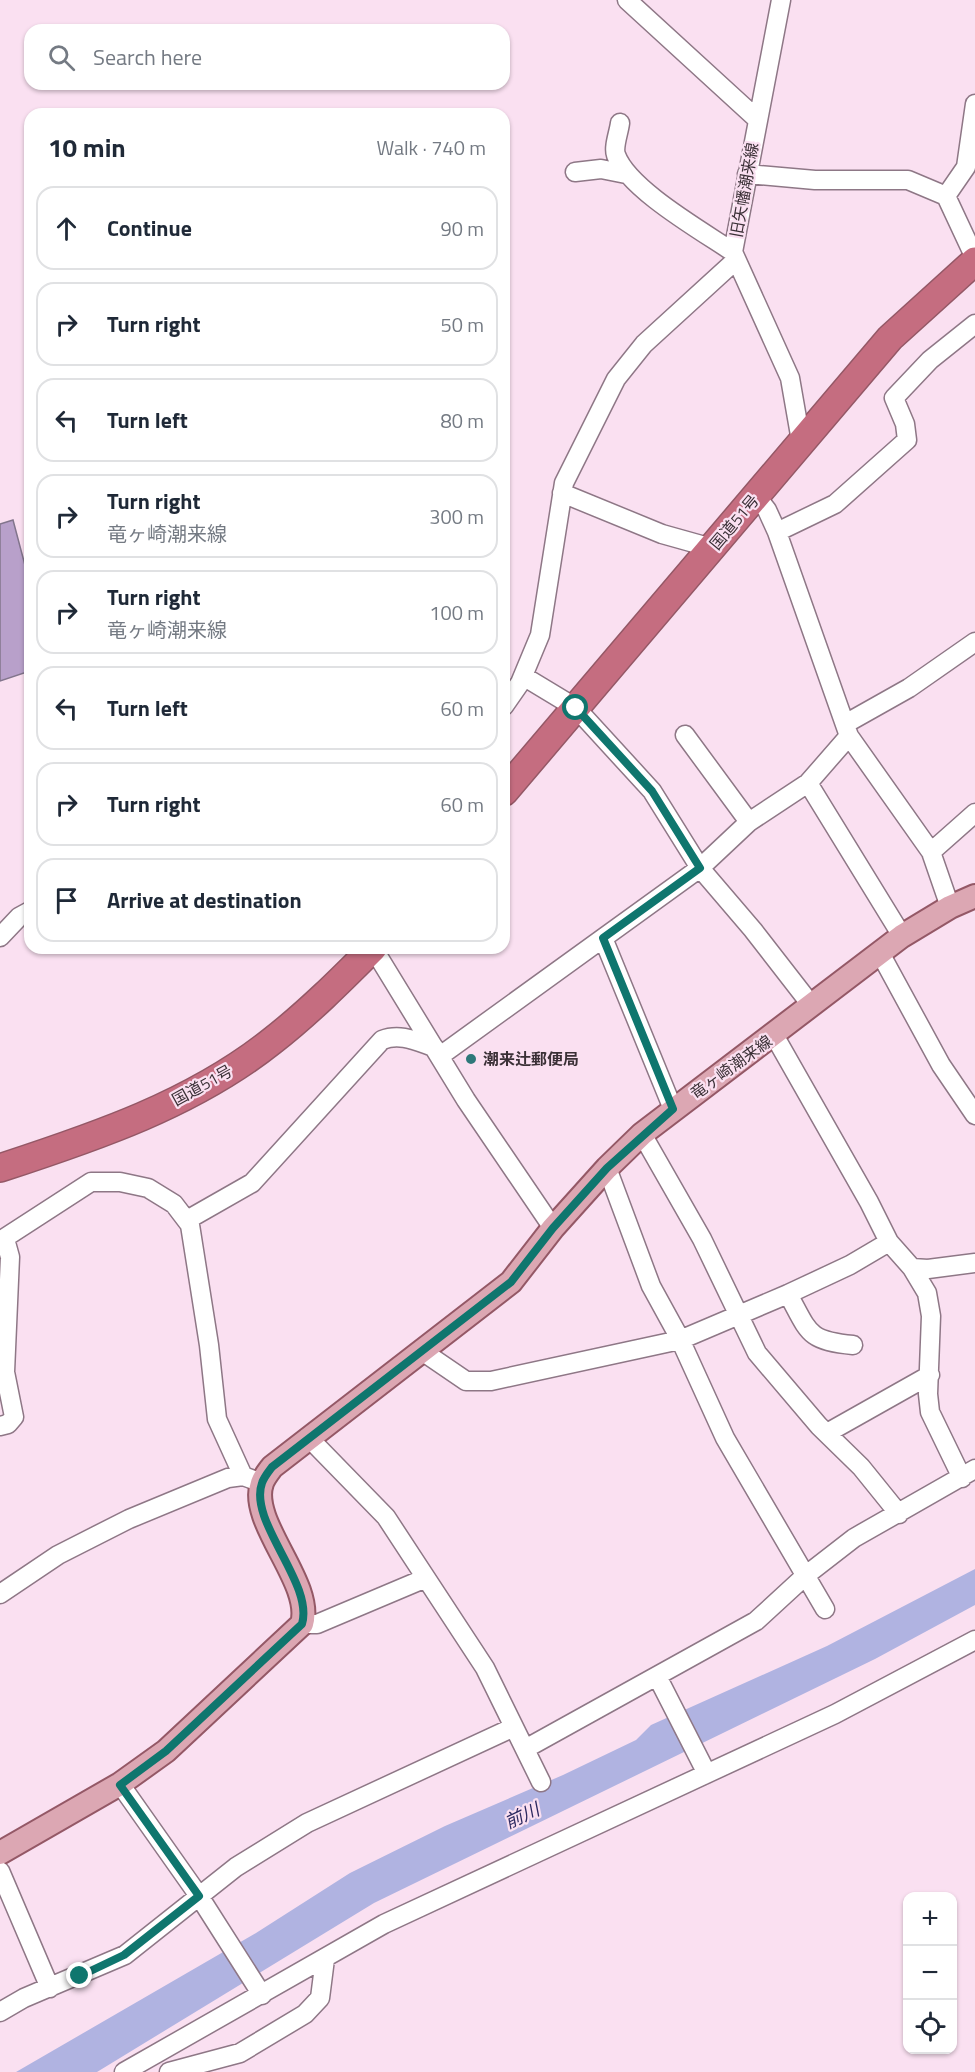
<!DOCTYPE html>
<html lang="en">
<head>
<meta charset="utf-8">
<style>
  body { margin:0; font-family:"Titillium Web","Noto Sans JP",sans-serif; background:#f2f2f3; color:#1f2937 }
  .controls { position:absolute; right:18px; bottom:18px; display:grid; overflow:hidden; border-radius:12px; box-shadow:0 2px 4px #0004 }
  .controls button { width:54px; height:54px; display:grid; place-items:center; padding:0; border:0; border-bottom:2px solid #e0e1e3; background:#fff; color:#1f2937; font:30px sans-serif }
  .stop { position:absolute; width:18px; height:18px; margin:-14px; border:4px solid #0f766e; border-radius:50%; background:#fff }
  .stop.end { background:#0f766e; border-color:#fff; box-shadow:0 2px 6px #0008 }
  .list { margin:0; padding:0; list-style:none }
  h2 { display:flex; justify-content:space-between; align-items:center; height:78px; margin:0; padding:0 24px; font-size:26px }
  h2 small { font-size:20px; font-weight:400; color:#747a83 }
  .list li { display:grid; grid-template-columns:39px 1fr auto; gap:18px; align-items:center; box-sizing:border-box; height:84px; margin:0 12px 12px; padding:0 12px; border:2px solid #e0e1e3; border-radius:18px }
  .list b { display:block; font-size:22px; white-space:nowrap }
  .list p { margin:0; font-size:20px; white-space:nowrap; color:#747a83 }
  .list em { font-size:20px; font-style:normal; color:#747a83 }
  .icon { flex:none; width:33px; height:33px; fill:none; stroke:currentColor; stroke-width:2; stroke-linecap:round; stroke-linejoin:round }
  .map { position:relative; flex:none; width:975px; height:2072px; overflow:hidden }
  .search { position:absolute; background:#fff; box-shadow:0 2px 4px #0004; left:24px; top:24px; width:486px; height:66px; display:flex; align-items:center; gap:15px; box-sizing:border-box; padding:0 21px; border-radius:18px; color:#747a83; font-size:22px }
  .panel { position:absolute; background:#fff; box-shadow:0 2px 4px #0004; left:24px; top:108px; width:486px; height:846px; border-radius:18px }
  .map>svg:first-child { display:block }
  .water { fill:#b0b3e1 }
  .building { fill:#b8a0ca; stroke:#82758c; stroke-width:1.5 }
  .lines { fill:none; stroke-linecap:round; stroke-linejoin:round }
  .minor-casing { stroke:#8e7786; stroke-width:21 }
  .major-casing { stroke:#945866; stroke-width:26 }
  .highway-casing { stroke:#945866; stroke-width:30 }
  .minor { stroke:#fff; stroke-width:18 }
  .major { stroke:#dca7b3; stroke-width:22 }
  .highway { stroke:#c56d80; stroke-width:27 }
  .route { stroke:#0f766e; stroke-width:8 }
  .poi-dot { fill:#2e787a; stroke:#fae0f1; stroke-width:2 }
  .labels { text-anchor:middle; stroke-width:4.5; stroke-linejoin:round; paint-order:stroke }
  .street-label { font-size:16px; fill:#3a3036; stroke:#fae0f1 }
  .poi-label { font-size:16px; font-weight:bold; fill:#3a3036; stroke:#fae0f1; text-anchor:start }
  .water-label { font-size:18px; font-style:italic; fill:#2d2a61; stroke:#fae0f1 }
</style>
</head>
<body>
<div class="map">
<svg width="975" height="2072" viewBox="0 0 975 2072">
  <rect width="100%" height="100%" fill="#fae0f1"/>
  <path class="water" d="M975,1569v36l-100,54 -501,244 -277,169h-81l240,-139 94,-60 95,-47 118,-51 73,-35 15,-15 176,-79z"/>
  <path class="building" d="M13,520l17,64v87l-30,10v-157z"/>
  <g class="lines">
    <defs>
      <path id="minor" d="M627,0l130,119
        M781,0l-48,252 57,126 11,63
        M620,123c-1,9 -7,24 -4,32 12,34 86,76 117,97
        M575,172l26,-3 25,5
        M747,174l68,6h93l38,16 29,62
        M946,196l20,-29 9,-63
        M562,493l100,41 50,14
        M756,496l11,14 10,22 72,204 82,116 19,55
        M777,532l58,-28 72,-64 -2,-16 -11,-26 36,-38 45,-36
        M523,676l53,32 76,83 48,77 53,62 59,76
        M504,706l16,-23 20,-48 24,-152 52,-104 28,-35 92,-84
        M845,724l64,-36 66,-46
        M685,735l64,87
        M808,783l94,153
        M931,852l44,-39
        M0,937l19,-20 11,-6
        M603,938l70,171
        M373,948l93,152 87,128
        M880,953l61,112 34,50
        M774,1035l95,167 20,40 23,26 15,25 4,23 -3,78 2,18 32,66
        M440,1056l260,-188 49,-46 59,-39 41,-47
        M642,1134l60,105 55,114 62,73 42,41 38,47
        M607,1168l44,118 28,51 46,101 100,171
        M187,1220l65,-37 130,-143c18,-7 34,1 52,7
        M0,1241l91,-59h29l28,6 26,16 16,21 19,120 8,74 26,57
        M912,1268l16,1 47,-6
        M788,1294c21,38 19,47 65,51
        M422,1351l44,30h25l189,-41 108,-46 62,-29 39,-23
        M0,1426l8,-2 6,-7 -9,-45 5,-115 -5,-18
        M827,1433l103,-58
        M308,1437l78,80 40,61
        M0,1594l58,-39 71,-36 99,-41 15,-2 11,4
        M302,1624h15l109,-46 59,90 56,114
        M658,1678l48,94
        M525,1749l231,-128 49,-45 49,-38 121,-69
        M120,1784l79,112 63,99
        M0,1871l50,117
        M0,2012l24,-14 101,-43 111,-88 71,-44 207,-96
        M124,2072l260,-148 451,-210 140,-74
        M169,2072l71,-19 65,-39 15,-16 5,-39"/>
      <path id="major" d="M0,1853l120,-69 46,-33 136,-127c12,-41 -54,-102 -40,-141 2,-6 7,-12 10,-16l239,-185 42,-54 54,-60 35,-34 260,-198 48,-29 25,-11"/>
      <path id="highway" d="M504,792l386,-454 85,-77
        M0,1168c95,-31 193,-64 272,-127 36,-28 69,-61 101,-93"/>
    </defs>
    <use href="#minor" class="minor-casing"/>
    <use href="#major" class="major-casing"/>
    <use href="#highway" class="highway-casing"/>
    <use href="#minor" class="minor"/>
    <use href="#major" class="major"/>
    <use href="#highway" class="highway"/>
  </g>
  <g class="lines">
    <path class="route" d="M80,1976l44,-21 75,-59 -79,-111 46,-34 136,-127c12,-41 -54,-102 -40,-141 2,-6 7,-12 10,-16l239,-185 42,-54 54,-60 66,-59 -70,-171 97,-70 -48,-77 -76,-83"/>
  </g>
  <circle class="poi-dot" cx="471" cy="1059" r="6"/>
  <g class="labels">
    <g class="street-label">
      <text transform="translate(744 190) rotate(-80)" y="6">旧矢幡潮来線</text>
      <text transform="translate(734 522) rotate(-50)" y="6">国道51号</text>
      <text transform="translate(731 1067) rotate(-36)" y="6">竜ヶ崎潮来線</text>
      <text transform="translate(202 1085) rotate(-29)" y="6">国道51号</text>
    </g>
    <g class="poi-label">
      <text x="483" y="1065">潮来辻郵便局</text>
    </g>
    <g class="water-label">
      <text transform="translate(522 1816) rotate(-25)" y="6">前川</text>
    </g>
  </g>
</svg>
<div class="controls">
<button>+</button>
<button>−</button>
<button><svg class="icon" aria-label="locate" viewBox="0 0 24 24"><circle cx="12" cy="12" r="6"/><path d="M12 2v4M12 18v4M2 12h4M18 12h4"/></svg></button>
</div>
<div class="stop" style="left:576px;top:708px"></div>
<div class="stop end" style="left:80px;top:1976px"></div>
<div class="search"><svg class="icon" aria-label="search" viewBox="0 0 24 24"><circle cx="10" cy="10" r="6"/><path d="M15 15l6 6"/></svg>Search here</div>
<section class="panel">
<h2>10 min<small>Walk · 740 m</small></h2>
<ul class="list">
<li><svg class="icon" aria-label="ahead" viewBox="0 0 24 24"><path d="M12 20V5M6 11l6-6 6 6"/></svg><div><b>Continue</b></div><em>90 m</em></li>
<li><svg class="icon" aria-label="right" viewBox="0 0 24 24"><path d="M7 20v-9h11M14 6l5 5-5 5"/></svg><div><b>Turn right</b></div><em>50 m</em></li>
<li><svg class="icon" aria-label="left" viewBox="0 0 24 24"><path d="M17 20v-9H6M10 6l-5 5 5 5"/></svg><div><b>Turn left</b></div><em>80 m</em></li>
<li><svg class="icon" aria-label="right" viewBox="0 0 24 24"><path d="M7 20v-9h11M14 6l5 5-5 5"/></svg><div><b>Turn right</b><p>竜ヶ崎潮来線</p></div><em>300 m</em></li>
<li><svg class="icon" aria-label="right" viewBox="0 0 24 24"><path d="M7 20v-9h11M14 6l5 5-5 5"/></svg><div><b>Turn right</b><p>竜ヶ崎潮来線</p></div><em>100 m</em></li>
<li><svg class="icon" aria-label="left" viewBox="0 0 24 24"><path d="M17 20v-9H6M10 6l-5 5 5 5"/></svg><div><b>Turn left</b></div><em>60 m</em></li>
<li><svg class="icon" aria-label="right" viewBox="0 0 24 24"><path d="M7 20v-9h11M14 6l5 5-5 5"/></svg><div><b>Turn right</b></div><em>60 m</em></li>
<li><svg class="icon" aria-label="arrive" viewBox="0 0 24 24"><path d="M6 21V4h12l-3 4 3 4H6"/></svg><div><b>Arrive at destination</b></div></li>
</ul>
</section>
</div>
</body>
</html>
